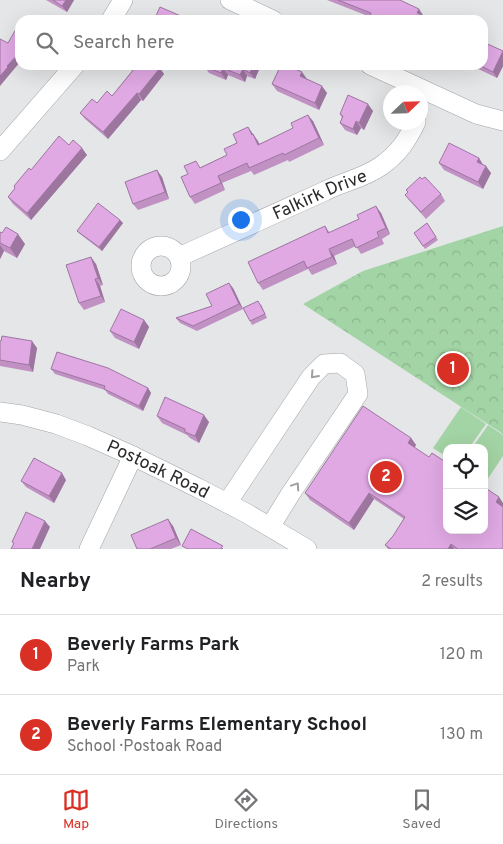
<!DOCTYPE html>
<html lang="en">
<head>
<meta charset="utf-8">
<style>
  body { margin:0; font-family:Overpass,sans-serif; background:#f6f6f6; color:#202124 }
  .controls { position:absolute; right:15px; bottom:15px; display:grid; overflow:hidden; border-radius:10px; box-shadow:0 5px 20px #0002 }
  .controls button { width:45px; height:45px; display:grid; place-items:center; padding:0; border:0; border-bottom:1px solid #e0e0e0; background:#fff; color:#202124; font:25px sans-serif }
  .compass { position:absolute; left:383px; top:85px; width:45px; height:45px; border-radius:50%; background:#fff; box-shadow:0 5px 20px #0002; rotate:67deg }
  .you { position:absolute; left:240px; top:219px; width:18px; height:18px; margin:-12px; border:4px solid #fff; border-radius:50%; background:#1a73e8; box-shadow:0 0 0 8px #1a73e833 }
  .badge { display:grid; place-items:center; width:32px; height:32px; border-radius:50%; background:#d93025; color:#fff; font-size:16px; font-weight:700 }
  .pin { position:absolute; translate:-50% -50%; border:2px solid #fff; box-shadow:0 1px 5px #0006 }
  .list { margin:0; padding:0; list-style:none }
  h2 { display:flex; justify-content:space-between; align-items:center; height:65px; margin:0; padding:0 20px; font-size:21px }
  h2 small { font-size:16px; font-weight:400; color:#757577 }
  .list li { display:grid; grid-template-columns:32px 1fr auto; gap:15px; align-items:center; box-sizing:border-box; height:80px; padding:0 20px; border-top:1px solid #e0e0e0 }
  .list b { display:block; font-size:19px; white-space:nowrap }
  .list p { margin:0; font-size:16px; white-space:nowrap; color:#757577 }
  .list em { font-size:16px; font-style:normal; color:#757577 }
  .icon { flex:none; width:28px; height:28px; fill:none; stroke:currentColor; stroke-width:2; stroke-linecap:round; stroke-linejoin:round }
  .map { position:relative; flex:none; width:503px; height:549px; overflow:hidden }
  .search { position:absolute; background:#fff; box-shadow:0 5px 20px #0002; left:15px; right:15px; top:15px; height:55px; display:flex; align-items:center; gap:12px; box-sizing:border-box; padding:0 18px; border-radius:15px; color:#757577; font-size:19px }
  .sheet { height:225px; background:#fff }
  nav { display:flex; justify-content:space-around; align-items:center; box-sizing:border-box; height:70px; border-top:1px solid #e0e0e0; background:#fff; font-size:14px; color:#757577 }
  nav a { display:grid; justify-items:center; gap:2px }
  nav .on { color:#d93025 }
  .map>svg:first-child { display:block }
  .park { fill:url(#park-crowns) }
  .pitch { fill:#a3d4a5 }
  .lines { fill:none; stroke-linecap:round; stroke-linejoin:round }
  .minor-casing { stroke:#a2a4a7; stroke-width:20 }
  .minor { stroke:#fff; stroke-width:19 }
  .wall { fill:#c191c4 }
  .shaded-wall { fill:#9d76a0 }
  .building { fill:#e0a9e4; stroke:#9d76a0 }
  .oneway { stroke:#9f9fa0 }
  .labels { text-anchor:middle; stroke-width:5; stroke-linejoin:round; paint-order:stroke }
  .street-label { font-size:18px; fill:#292a2b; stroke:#f1f3f6 }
</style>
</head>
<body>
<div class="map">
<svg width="503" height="549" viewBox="0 0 503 549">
  <defs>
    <pattern id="park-crowns" width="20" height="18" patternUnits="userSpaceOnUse" patternTransform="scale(1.25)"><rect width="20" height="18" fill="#a3d4a5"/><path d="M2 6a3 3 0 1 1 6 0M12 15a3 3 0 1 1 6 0" fill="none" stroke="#8cb68e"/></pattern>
  </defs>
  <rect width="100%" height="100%" fill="#e4e6e8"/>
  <path class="park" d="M503,226v208l-200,-130 60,-33z"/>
  <path class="pitch" d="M461,407l25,17 -17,24h-22v9l-14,-9z
    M488,425l15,10v21l-18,27 -1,-35h-12z"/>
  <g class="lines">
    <defs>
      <g id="minor">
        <path d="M230,0l43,20"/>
        <path d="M111,20l12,-20"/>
        <path d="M370,65l106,49 27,7"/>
        <path d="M0,151l75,-86"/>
        <circle cx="161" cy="266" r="20"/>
        <path id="s1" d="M179,257c49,-22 97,-44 146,-66 18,-9 39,-13 56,-25 17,-12 26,-25 35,-44"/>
        <path id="s2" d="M0,412l22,3 34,9 32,12 45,20 65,32 48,25 61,36"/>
        <path d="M227,503l84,-126 13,-13 16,-1 15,11 3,20 -67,99 -21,34"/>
        <path d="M89,549l44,-93"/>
      </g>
    </defs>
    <use href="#minor" class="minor-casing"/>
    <use href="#minor" class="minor"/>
  </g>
  <path class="wall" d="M46,0h28l-7,12z
    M327,0h73l23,15 10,5h-59l-1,-2z
    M503,51v15l-6,12 -27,-13h13z
    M128,65h28l8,9 -21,27 -2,-1 -33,39 -23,-20 -5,-6 32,-17 20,-25z
    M261,65l-6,14 -8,-3 -2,6 -17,-7 -2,5 -17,-7 -5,-7z
    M307,79l20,14 -8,17 -42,-19 -5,-7z
    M373,111l-9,19 -3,-2 -4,7 -12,-5 -5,-7 2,-5 -2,-4z
    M313,121l11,24 -35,17 -1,-2 -34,15 -3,-4 -29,12 3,7 -30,14 -5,-7 11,-30 26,-12 21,-28 11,17z
    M69,145l18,10 -56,65 -18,-16 -5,-7 7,-8 -1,-3 17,-16z
    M479,158l4,7 8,8 -8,16 -39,-19 -5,-7z
    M162,177l7,22 -31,11 -5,-6z
    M441,194l4,7 -19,18 -16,-18 -5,-6z
    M381,213l9,21 -8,5 2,5 -23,10 -5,-8 -22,10 3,8 -25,11 -4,-6 -45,21 -5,-7 67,-57 5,7z
    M120,220l3,3 -21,28 -22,-17 -3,-3z
    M427,223l11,17 -13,9 -11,-16z
    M0,232l25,12 -8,14 -13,-7 -4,8z
    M96,264l7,21 -3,1 5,16 -21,8 -5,-7z
    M233,288l10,21 -46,22 -17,-8 -4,-5 36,-12z
    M261,304l6,14 -15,7 -2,-4z
    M144,320l5,7 -10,22 -24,-11 -5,-7z
    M0,341l37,7 -4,24 -33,-6z
    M51,369l97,19 3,5 -8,18 -35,-17 -3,-4 -50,-16z
    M157,416l52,6 -10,21 -9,-5 -3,-3 -25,-12z
    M411,438l5,7 -2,3 33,82 56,-24v43h-115l-3,-4 8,-9 11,-17 -30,-20 -20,31 -44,-30 -5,-7z
    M66,480l-12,23 -28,-16 -5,-6z
    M173,526l8,19 -10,4h-34z"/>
  <path class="shaded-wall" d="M66,0h8l-7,12 -5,-6z
    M419,9l4,6 -6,-2z
    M503,51v15l-6,12 -4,-6z
    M20,52v10l-20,24v-10l7,-10z
    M253,65h8l-6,14 -5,-6z
    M160,68l4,6 -21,27 -4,-7z
    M223,68l5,7 -2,5 -5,-7z
    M243,69l4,7 -2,6 -5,-7z
    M302,72l5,7 -7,-3z
    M322,86l5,7 -8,17 -4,-7z
    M137,93l4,7 -33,39 -5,-7z
    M368,104l5,7 -9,19 -5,-7z
    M308,115l5,6 11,24 -5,-7z
    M356,121l5,7 -4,7 -4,-6z
    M248,127l10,14 5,10 -11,-16z
    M82,148l5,7 -56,65 -4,-7z
    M479,158l4,7 -6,-3z
    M486,166l5,7 -8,16 -5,-7z
    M157,170l5,7 7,22 -4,-7z
    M218,176l4,7 3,7 -4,-7z
    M376,206l5,7 9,21 -4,-6z
    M120,220l3,3 -21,28 -3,-4z
    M18,234l7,10 -8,14 -7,-10z
    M0,245l4,6 -4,8z
    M329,249l5,7 3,8 -5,-7z
    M91,257l5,7 7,21 -5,-7z
    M95,279l5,7 5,16 -4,-6z
    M229,283l4,5 10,21 -4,-5z
    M144,320l5,7 -10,22 -5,-7z
    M32,341l5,7 -4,24 -4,-7z
    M148,388l3,5 -8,18 -4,-5z
    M204,415l5,7 -10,21 -4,-7z
    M411,438l5,7 -3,5 -5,-7z
    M62,473l4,7 -12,23 -5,-7z
    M369,493l5,6 -20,31 -5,-7z
    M499,497l4,6v3l-2,3 -5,-7z
    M168,519l5,7 8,19 -5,-7z
    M45,521l5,6 -10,22h-8z
    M451,544l3,5h-6z"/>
  <path class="building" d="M53,0h13l-4,6z
    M338,0h62l19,9 -2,4 16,7h-52l-11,-5 1,-2z
    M160,7l30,13h-36z
    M23,17l3,3h-5z
    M20,22v30l-13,14 1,1 -8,9v-37l8,4z
    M483,42l20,9 -10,21 -14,-7h4z
    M129,65h27l4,3 -21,26 -2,-1 -34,39 -23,-19 12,-14 5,4 10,-12 5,5 22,-27z
    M205,65h48l-3,8 -7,-4 -3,6 -17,-7 -2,5 -17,-7z
    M281,65h5l16,7 -2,4 22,10 -7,17 -43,-19z
    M348,95l20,9 -9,19 -3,-2 -3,8 -13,-6 3,-7 -3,-2z
    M308,115l11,23 -35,17 -1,-2 -34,15 -2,-5 -29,13 3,7 -31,14 -9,-20 7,-3 -4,-8 12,-5 4,7 27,-13 -3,-6 13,-6 -4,-9 15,-7 4,8 1,-1 5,11 35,-17 -2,-5z
    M59,136l10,9 4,-5 9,8 -55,65 -19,-16 7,-9 -1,-2 15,-18 2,2z
    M449,143l30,15 -2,4 9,4 -8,16 -39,-19z
    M157,170l8,22 -32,12 -8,-22z
    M420,177l2,2 3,-2 16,17 -20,18 -16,-17 3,-3 -2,-2z
    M98,203l22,17 -21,27 -22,-16z
    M376,206l10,22 -9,4 2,5 -23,11 -4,-9 -23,10 3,8 -25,11 -3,-7 -46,22 -10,-21 77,-36 3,7 31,-14 -2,-4z
    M427,223l9,14 -13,9 -9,-13z
    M6,227l12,7 -8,14 -10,-5v-11l2,1z
    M91,257l7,21 -3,1 6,17 -22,7 -13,-38z
    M229,283l10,21 -46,22 -17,-8 36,-12 -6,-12z
    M258,301l7,13 -15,7 -7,-13z
    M121,309l23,11 -10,22 -24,-11z
    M2,336l30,5 -3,24 -29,-5v-19h1z
    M57,352l51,16 40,20 -9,18 -35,-17 1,-3 -54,-17z
    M165,397l39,18 -9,21 -10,-4v-3l-28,-13z
    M363,406l48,32 -3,5 21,14 3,-4 15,10v67h37v-43l15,10 -3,5 7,5v42h-45l-7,-5 -3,5h-57l-6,-4 8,-9 12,-19 -36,-24 -20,30 -44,-30z
    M34,458l28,15 -13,23 -28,-15z
    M26,512l19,9 -13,28h-21l3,-6 -2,-1z
    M168,519l8,19 -26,11h-13l-6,-14z
    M191,529l32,17 -2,2 2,1h-35l-6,-3z"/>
  <defs><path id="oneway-chevron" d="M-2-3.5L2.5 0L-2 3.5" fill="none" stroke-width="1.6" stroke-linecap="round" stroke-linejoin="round" transform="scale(1.25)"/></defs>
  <g class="oneway">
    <use href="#oneway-chevron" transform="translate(314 375) rotate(132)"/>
    <use href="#oneway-chevron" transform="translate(296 486) rotate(-56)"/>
  </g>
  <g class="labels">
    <g class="street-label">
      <text dy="6" stroke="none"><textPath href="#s1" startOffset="154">Falkirk Drive</textPath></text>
      <text dy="6" stroke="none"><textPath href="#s2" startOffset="169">Postoak Road</textPath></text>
    </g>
  </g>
</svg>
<div class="controls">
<button><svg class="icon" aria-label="locate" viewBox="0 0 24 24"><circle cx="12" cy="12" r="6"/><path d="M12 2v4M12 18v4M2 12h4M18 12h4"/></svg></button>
<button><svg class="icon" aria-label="layers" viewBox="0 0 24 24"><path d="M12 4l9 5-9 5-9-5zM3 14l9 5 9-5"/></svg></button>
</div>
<svg class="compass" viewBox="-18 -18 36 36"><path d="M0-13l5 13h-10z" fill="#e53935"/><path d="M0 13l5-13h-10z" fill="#757577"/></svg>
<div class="you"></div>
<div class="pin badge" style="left:453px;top:369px">1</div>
<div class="pin badge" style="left:386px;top:477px">2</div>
<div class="search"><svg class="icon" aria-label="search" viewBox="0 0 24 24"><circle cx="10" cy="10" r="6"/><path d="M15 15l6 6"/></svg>Search here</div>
</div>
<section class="sheet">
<h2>Nearby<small>2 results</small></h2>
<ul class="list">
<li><span class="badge">1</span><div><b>Beverly Farms Park</b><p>Park</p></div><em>120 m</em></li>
<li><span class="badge">2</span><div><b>Beverly Farms Elementary School</b><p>School · Postoak Road</p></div><em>130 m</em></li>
</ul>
</section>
<nav>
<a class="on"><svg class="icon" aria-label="map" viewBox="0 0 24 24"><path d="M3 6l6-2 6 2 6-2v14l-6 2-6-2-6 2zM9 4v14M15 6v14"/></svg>Map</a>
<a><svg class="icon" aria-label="directions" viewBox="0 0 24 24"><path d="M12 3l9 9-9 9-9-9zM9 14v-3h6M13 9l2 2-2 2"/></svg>Directions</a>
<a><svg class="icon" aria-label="saved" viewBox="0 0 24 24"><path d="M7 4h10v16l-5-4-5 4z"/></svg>Saved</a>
</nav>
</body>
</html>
